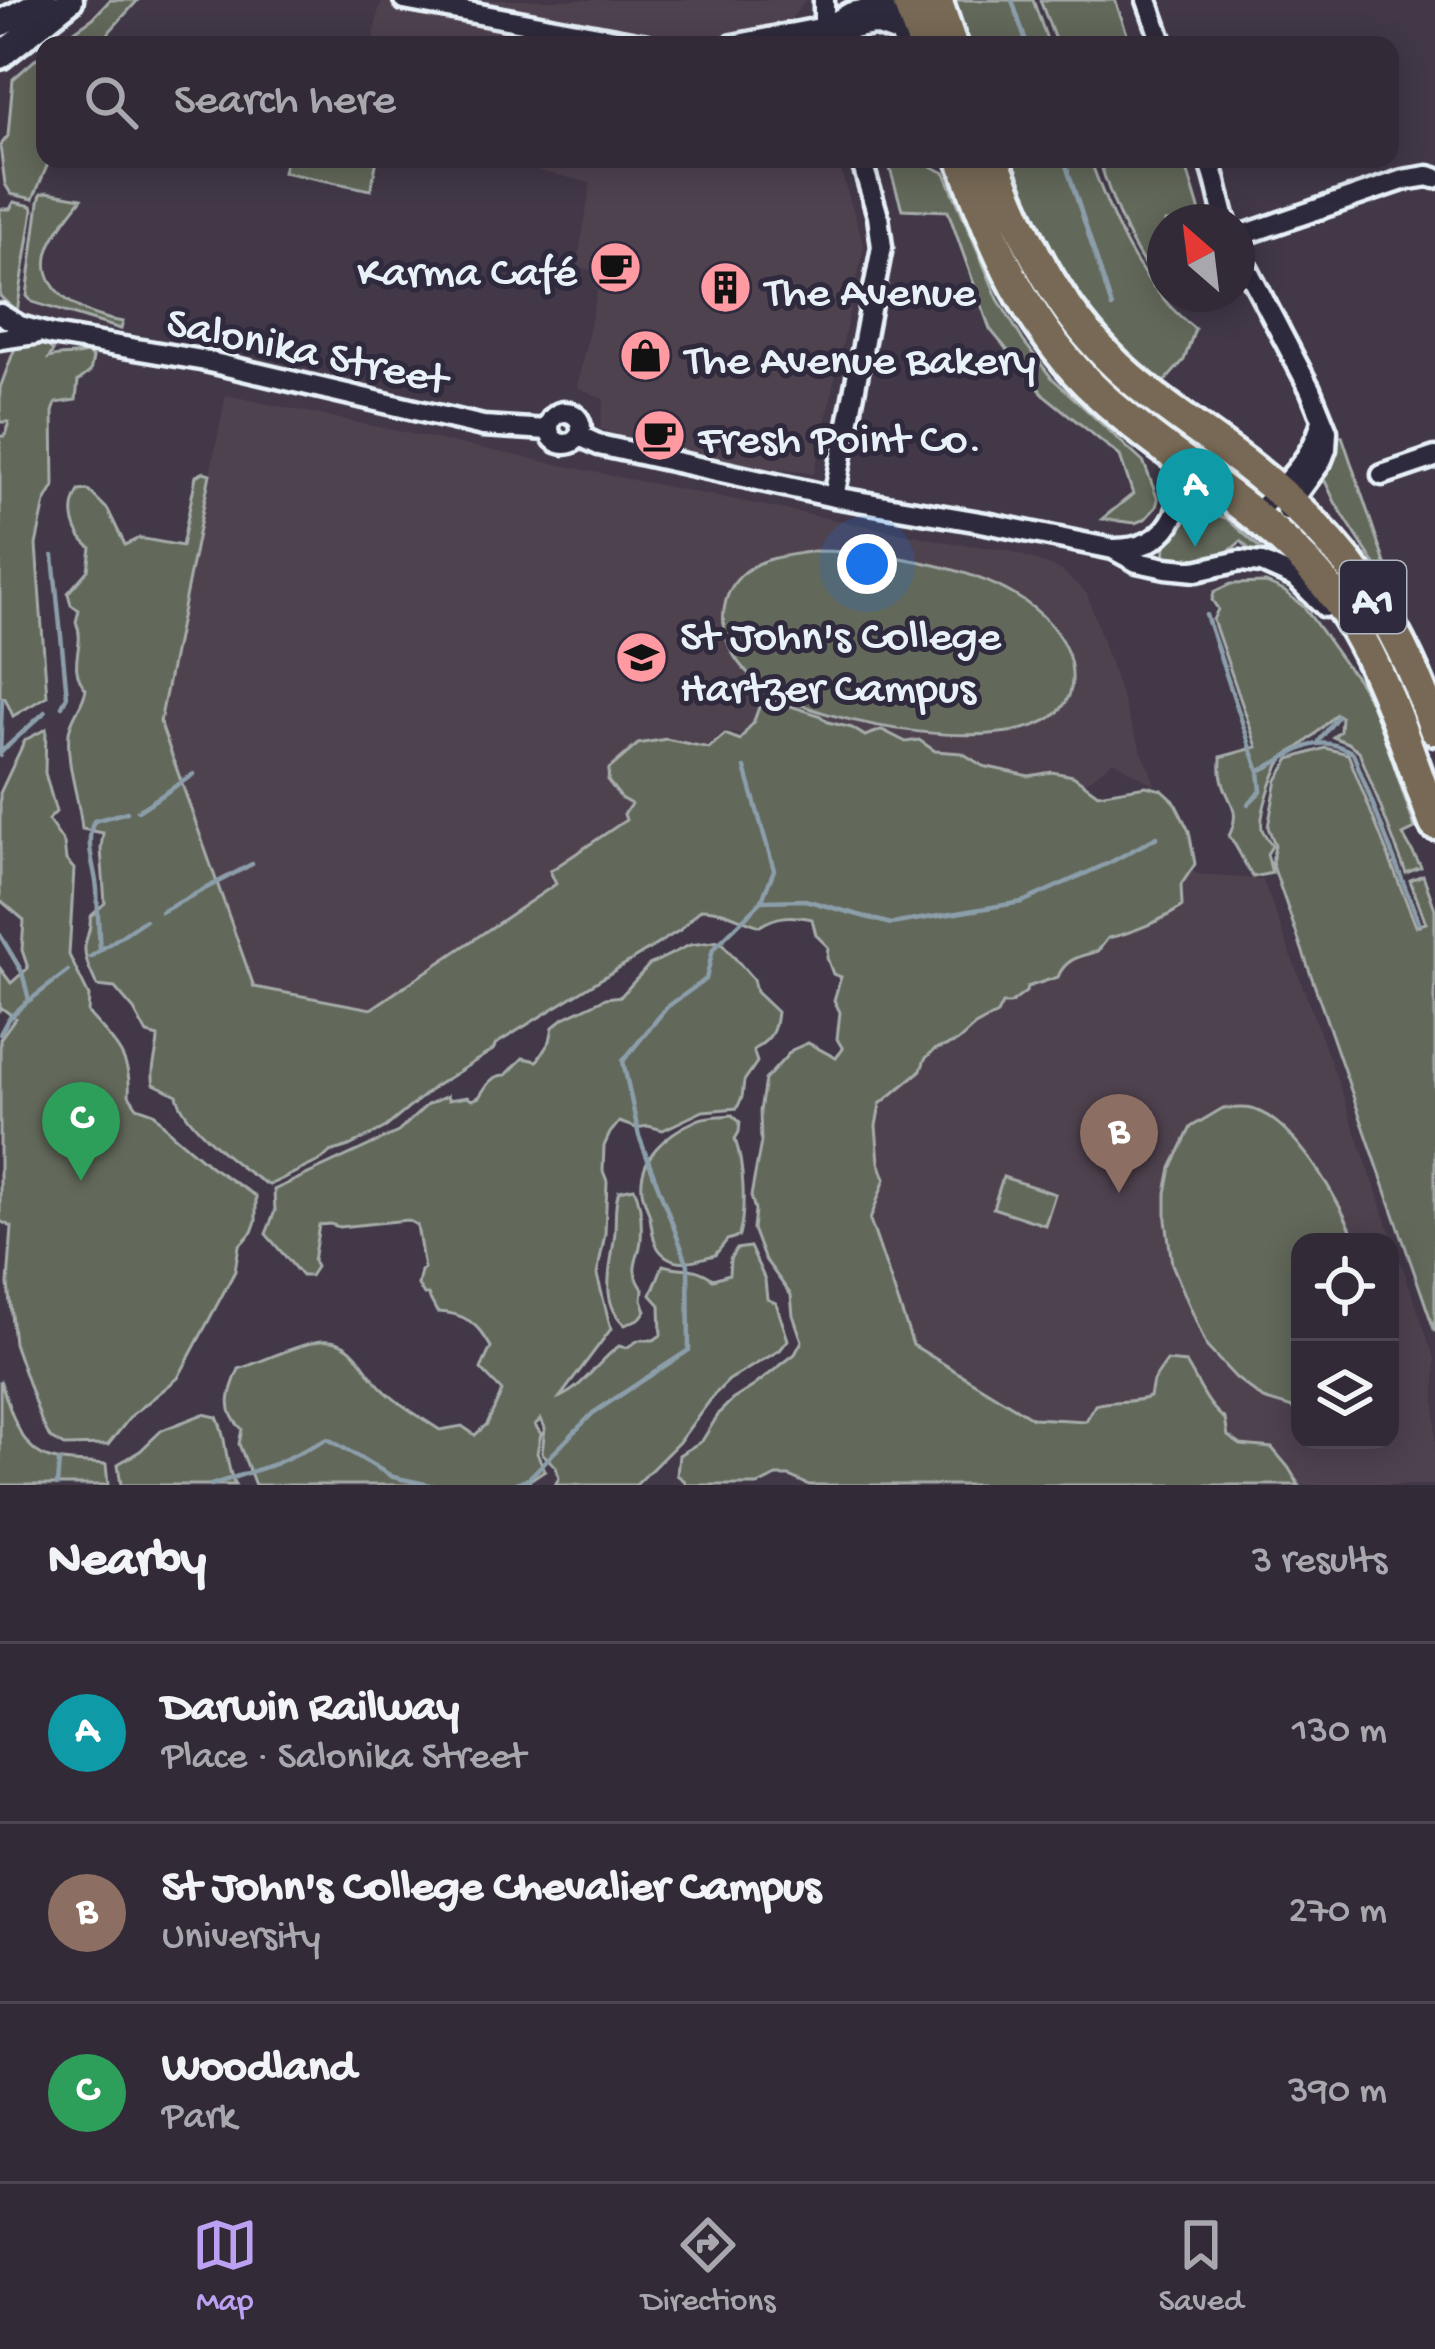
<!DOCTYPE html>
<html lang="en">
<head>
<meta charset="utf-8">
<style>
  body { margin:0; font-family:"Gochi Hand",sans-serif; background:#3a323e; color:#f1f3f6 }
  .controls { position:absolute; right:36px; bottom:36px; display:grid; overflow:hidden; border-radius:24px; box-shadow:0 6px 30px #0003 }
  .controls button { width:108px; height:108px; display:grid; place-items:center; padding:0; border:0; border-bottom:3px solid #4d4651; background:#322a36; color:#f1f3f6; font:60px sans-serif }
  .compass { position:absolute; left:1147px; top:204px; width:108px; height:108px; border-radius:50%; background:#322a36; box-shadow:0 6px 30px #0003; rotate:332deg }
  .you { position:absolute; left:867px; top:564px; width:42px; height:42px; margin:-30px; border:9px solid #fff; border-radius:50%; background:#1a73e8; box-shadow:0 0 0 18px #1a73e833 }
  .badge { display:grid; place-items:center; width:78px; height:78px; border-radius:50%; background:#bca0f2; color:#fff; font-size:39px; font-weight:700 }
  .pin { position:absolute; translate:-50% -99px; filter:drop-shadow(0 3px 6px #0008) }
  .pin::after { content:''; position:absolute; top:63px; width:42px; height:36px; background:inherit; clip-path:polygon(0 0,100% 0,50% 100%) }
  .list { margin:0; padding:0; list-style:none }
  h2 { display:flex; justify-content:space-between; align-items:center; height:156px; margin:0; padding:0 48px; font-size:51px }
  h2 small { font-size:39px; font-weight:400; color:#a8a7ad }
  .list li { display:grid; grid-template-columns:78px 1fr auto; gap:36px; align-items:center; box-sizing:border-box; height:180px; padding:0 48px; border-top:3px solid #4d4651 }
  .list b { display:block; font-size:45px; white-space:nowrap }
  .list p { margin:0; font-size:39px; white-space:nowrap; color:#a8a7ad }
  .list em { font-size:39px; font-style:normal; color:#a8a7ad }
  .icon { flex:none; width:66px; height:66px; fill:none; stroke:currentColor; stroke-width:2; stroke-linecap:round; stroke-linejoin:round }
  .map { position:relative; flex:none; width:1435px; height:1485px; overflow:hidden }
  .search { position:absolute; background:#322a36; box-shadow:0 6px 30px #0003; left:36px; right:36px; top:36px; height:132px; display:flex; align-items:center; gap:30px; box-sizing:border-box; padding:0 42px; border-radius:24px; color:#a8a7ad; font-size:45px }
  .sheet { height:696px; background:#322a36 }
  nav { display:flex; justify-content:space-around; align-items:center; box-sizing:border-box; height:168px; border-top:3px solid #4d4651; background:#322a36; font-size:33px; color:#a8a7ad }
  nav a { display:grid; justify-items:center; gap:6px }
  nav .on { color:#bca0f2 }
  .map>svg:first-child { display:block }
  .built { fill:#50424f; fill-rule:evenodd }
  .green { fill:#62675a; stroke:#a5aca9; stroke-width:3 }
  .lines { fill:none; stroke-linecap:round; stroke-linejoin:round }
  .stream { stroke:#8b9eaa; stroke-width:4.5 }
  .minor-casing { stroke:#e8f1f8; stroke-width:27 }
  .tertiary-casing { stroke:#e8f1f8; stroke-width:33 }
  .trunk-casing { stroke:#e8f1f8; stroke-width:39 }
  .minor { stroke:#2f2a3d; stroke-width:18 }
  .tertiary { stroke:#2f2a3d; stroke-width:24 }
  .trunk { stroke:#776954; stroke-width:30 }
  .labels { text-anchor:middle; stroke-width:10; stroke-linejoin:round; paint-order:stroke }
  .shield { fill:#2f2a3d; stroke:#b0b5c0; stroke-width:3 }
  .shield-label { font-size:42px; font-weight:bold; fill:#e8f1f8 }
  .poi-label { font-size:45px; fill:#e8f1f8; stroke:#2f2a3d; text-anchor:start }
  .street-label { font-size:45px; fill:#e8f1f8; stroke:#2f2a3d }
</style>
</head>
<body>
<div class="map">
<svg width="1435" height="1485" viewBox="0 0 1435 1485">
  <rect width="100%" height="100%" fill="#423848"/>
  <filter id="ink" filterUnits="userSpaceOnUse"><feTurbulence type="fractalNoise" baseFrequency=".00833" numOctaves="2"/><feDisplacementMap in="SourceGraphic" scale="24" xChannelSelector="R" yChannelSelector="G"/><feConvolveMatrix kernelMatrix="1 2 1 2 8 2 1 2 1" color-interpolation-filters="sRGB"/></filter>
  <g filter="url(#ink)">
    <path class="built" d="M384,0h422v1l-14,16 4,28h-424l7,-37z
      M487,159h350l27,87 -50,228 -108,-15 -65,-13 -41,-18 4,-29 -27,-12 24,-114 -24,-7 14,-83z
      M226,395l382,80 345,68 55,7 53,20 26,24 43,128 26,64 -43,-25 -67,53 -322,-83 -96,88 -77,53 6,11 -187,126 -117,-22 -93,-265z
      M1185,868l13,6 65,6 78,210 94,270v125h-191l-157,-64 -55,-3 -119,-73 -62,-178v-37l90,-90zM1300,1242h90v198h-90z"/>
    <path class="green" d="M110,0h28l-28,31 -8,14h-48l39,-27z
      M947,0h86l16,45h-86z
      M1040,0h75l16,45h-74z
      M45,51v108h5l-17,40 -22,-5 -6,-10 -5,-38 8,-10 5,-57z
      M286,159h91l-6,31 -88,-18z
      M887,159h29l29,14 53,126 26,43 27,35 93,86 14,37 -2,7 -11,12 -10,4 -33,-4 31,-25 -13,-38 -76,-61 -54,-66 -42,-118 -46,-2z
      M1004,159h86c23,64 50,127 105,170l-11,31 -26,29 -88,-91z
      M1099,159h85l19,63h-38v71c-32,-38 -52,-87 -66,-134z
      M47,192l35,6c-11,15 -25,31 -32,48 -18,46 37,71 73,76l-2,7 -89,-27 -5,-6 12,-94 2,-8z
      M14,202l18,4 1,4 -16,102 -17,-16v-87h10z
      M25,343l22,1 6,7 -4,7c12,-4 25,-1 37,-5l7,5 -3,14 -12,9 -2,19 -20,3 -3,9 1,74 -9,16 -9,43 11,151 -34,20 -8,-18 -5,-1v-261h5l4,-14h-9v-34l16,-43z
      M1336,436h6l55,163 -62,-97 -10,-21 -5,-3 10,-14z
      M204,472l6,2 -50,248 94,265 117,22 185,-125 -6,-13 76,-51 -2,-6 7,-10 -9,-5 -14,-18 1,-12 29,-25 28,-5 43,9 16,-14 15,6 14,-19 5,-14 19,-5 41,13 9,7 24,6 13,8 17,-6 24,12 13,-2 16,11 27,2 21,13 46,10 23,-4 21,4 25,18 48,-8 16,4 12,11 15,30 6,33 -14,21 1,21c-15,13 -54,28 -74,32l-10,13c-16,5 -33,7 -40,26l-31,10 -1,5 -16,12h-8l-5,10 -22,12 -18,16 -23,8 -9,9 -4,11 -41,34 -4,22 3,36 6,17 -15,41 43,125 119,73 54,3 9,-16c19,-6 36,-1 55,-8l3,-16 14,-20 19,2c13,20 20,42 39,56l3,17 13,9 31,3 16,19 11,18h-490l-20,-9h-13l-18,9h-73v-4l-8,-6 2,-20 23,-14 18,-29 12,-12 22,-14 41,-32 7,-13 -9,-26 -2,-20 -27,-37 -11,-29 2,-19 -4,-14 10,-54 -1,-31 5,-31 27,-30 16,-7 28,15 7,-9 -6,-10 3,-27 -6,-12 7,-23 -8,-3 -6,-16 1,-11 -12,-12 -4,-16c-22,-4 -34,-4 -52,7 -26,-8 -31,-16 -59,-17l-21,21 -184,114 -3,6 -59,37 -48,40 -37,19 -19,6 -9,8 -52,25c-25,-13 -87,-62 -92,-90l-23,-11c-4,-15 4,-30 4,-47l-11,-3 -13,-24 -19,-22 -18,-2c-5,-12 -13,-26 -12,-39 1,-12 7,-17 5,-30l15,-14 -4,-54 2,-16 -21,-4c-3,-33 -16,-62 -13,-96 1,-15 14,-27 17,-44 -21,-24 1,-44 -10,-67l3,-12 -8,-5 -3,-12 20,-23 3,-22c-18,-14 -24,-38 -12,-57l9,-1 20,20 17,35 14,-7 43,8 14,-70z
      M1213,514l13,4 35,31 -1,6h-5l-14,-14c-23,23 -47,21 -77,22l1,-18 10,-8 8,-18h12z
      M814,551c76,0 217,19 252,98 8,19 10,43 -5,60 -44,51 -238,16 -288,-18 -10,-6 -22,-14 -29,-22 -28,-30 -29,-80 8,-102 18,-11 42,-12 62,-16z
      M1266,583l18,8 20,16 45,63c22,15 52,119 63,149l3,10 -12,6 18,32 -15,6 -47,-122 -11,-8 -15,-6 7,-6 1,-14 -5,-3c-12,12 -22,22 -35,32 -7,6 -9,4 -16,10 -10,12 -26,58 -23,73 2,6 7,11 10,17l-5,8 5,19 -19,4c-9,-13 -14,-28 -24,-41 14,-29 -3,-34 -7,-58 -2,-7 -1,-14 -1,-21l36,-10 -44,-127 5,-11 -6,-9 2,-8 17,-8z
      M46,729l-1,44 11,39 -8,8 16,23 2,17 8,9 -5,86 20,41 -1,17c24,27 44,43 41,82l8,12 17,6 17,20 40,34 45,29v25l-4,11 -13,14 -4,25 -57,107 -47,38 -23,29 -44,1 -14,-8 -9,-18 -27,-77 -6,-59 4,-57 -12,-6v-182l15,-21 -13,-10 -2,2v-42l11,15 17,-15 -6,-18 2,-30 -24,-20v-107l25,-53z
      M1325,748l23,6 68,172 10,-3 -16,-43 13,-5 12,34v423l-163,-469 3,-18 -7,-18 9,-47 13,-21z
      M720,941l33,38 3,13 21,20c-2,20 -6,27 -24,38l4,12 -13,19 -2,16 -5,11 -34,3 -40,19 -15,-4 -12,2 -17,-6 -9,11 -6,13 -1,25 4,10 -2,53 -8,41 14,54 -51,68c24,-10 37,-35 59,-51l7,2 13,-8h15l7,-5 -1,-30 -9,-10 12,-30c22,6 30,0 50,14l16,-5 1,-15 6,-10 14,-2 15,33 2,19 9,4 12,37 -8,10 -51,30 -15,15 -35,47 -43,43h-81l4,-7 -3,-11 -14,-14 3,-25 -4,-9 -6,6 6,9 -4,19 8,17 -23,15h-267l-16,-41 3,-15c-20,-18 -13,-37 -3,-60 21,-7 62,-26 82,-28 35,-4 42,31 64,50 16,15 37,27 55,39l22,-4 13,9 12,-11 15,-33 -21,-22 10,-22c-13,-23 -26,-34 -54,-35l-9,-17h-4l-6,-10 3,-14 3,-2 -7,-44 -10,-5 -68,7 -9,-3 -11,1 -6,36 3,6 -6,9h-8l-36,-42 9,-23 -1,-21 124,-58 29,-27 20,-9 1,4 19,-3 5,3 7,-3c7,-10 11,-22 27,-22l17,-17 14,3 13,-20 3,-14 11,-9 42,-20 15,-2 28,-31 41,-20z
      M1223,1108c9,1 20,-1 29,1 42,11 90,95 104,133h-56l-1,168 -36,-11 -27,-21 -29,-31 -35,-83 -6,-44v-27l5,-25 20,-41z
      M732,1115l8,7 -1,10 -4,7c9,26 11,70 4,97l-12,4 -12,15c-14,3 -32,11 -46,3 -16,-8 -16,-25 -19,-41 -2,-9 -7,-18 -8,-27 -3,-33 24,-56 53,-69 11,-6 25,-4 37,-6z
      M1003,1177l52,17 -10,31 -52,-17z
      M634,1188c8,16 8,35 7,52 -2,22 -14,26 2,49l-1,10 4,12 -6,7 -15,7c-28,-25 -12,-63 -10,-94 1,-14 -1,-26 4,-40z
      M0,1380c10,27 18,68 49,78 18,6 39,4 57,6l2,21h-108z
      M203,1414l14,3c11,22 7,47 18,68h-114l-3,-21 22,-13 22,-21z"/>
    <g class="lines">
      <path class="stream" d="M1012,0l15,45
        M1064,159l48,148
        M53,556l14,140 -5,10
        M1206,615l52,154
        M1319,741l18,-24
        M1,752l44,-40
        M0,756l2,-56
        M745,768l29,102 -12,30
        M1248,804l13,-13 -2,-20c35,-15 55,-42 94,-18l66,170
        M138,811l56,-37
        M161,912l91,-48
        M0,935l22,37 7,28 -21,19 -8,15
        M100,949c-2,-20 -2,-39 -3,-60 -2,-23 -13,-45 -3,-68l33,-9
        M90,957l55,-37
        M30,1000l38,-29
        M57,1485l2,-24
        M211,1485l64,-21 53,-25 65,38 37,8
        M509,1485l19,-6 65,-66 96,-63 -1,-85 -49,-129 -16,-75 44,-54 39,-28 7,-30 49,-48 43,-1 86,24 131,-22 89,-40 46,-25"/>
      <defs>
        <path id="minor" d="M404,0l243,45
          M1147,0l16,45
          M878,26l20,7 9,12
          M825,27l26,-15 57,-11
          M733,45l92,-18 28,2 61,-12
          M824,45v-45
          M1208,159c9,17 11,43 18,63
          M1237,237l166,-57 25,-4 7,2
          M1237,249l73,140 17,42 -1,18 -5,13 -35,48
          M0,314l20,12 32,9 149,25 282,66 65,4
          M0,339l35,-5
          M549 428a16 16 0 1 1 32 0a16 16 0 1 1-32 0Z
          M580,436l19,9 235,52 152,26 127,26 24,13 29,6 30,3 44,-10 22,2 34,15 29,29
          M1382,475l53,-18
          M834,497l48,-250 -4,-31 -17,-57
          M1255,514c25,-26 57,-54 66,-90
          M1113,549c56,1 74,-41 68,-90"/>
        <path id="tertiary" d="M0,24l44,-24
          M0,56l70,-56"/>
        <path id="trunk" d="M907,0l17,45
          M936,0l15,45
          M963,159c31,89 66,171 137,236 70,65 154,107 218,181 60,69 85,164 117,248
          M993,159c26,66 54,131 102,184 43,49 99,82 150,121 97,75 150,149 190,265"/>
      </defs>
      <use href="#minor" class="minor-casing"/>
      <use href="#tertiary" class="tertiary-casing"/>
      <use href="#trunk" class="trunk-casing"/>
      <use href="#minor" class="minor"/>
      <use href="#tertiary" class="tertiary"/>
      <use href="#trunk" class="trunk"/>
    </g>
  </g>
  <defs>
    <symbol id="cafe-disc" viewBox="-11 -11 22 22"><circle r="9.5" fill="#ff9aa2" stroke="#2f2a3d"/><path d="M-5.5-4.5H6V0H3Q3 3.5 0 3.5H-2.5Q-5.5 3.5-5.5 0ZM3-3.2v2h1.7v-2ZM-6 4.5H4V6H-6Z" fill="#111"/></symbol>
    <symbol id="building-disc" viewBox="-11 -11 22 22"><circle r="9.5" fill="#ff9aa2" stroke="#2f2a3d"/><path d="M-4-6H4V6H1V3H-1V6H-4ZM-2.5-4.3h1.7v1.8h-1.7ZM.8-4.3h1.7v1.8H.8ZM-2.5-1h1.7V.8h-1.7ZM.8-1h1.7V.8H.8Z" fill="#111"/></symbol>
    <symbol id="shop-disc" viewBox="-11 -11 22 22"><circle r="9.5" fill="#ff9aa2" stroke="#2f2a3d"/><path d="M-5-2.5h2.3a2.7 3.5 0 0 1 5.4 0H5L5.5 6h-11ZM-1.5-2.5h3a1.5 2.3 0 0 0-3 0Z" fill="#111"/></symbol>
    <symbol id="university-disc" viewBox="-11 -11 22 22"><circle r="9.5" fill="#ff9aa2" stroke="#2f2a3d"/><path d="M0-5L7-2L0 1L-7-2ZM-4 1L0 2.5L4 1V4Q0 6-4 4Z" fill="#111"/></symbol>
  </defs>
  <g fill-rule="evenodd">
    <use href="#cafe-disc" x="586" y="238" width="59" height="59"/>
    <use href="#building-disc" x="696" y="258" width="59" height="59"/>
    <use href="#shop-disc" x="616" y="326" width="59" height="59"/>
    <use href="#cafe-disc" x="630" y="406" width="59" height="59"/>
    <use href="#university-disc" x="612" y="628" width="59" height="59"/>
  </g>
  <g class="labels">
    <rect class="shield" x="1340" y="561" width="66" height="72" rx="9"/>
    <g class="shield-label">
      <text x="1373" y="612">A1</text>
    </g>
    <g class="poi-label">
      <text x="577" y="284" text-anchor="end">Karma Café</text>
      <text x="765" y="304">The Avenue</text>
      <text x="685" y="372">The Avenue Bakery</text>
      <text x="698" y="451">Fresh Point Co.</text>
      <text x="680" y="648">St John's College<tspan x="680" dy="52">Hartzer Campus</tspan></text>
    </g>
    <g class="street-label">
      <text transform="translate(308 347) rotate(12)" y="16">Salonika Street</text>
    </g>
  </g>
</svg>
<div class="controls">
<button><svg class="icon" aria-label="locate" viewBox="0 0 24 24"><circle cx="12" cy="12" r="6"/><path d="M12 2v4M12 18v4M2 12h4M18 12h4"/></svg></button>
<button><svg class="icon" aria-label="layers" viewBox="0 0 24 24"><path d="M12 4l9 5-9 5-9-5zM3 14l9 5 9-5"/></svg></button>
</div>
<svg class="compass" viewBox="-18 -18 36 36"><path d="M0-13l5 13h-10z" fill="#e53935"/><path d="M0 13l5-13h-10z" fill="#a8a7ad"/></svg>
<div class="you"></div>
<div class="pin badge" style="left:1195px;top:547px;background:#0f9aa8">A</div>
<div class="pin badge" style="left:1119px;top:1193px;background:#8d6e63">B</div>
<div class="pin badge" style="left:81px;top:1181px;background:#2e9e5b">C</div>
<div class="search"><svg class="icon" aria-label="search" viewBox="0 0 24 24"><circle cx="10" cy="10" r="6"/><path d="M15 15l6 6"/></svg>Search here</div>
</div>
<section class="sheet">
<h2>Nearby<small>3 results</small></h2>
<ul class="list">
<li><span class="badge" style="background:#0f9aa8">A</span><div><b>Darwin Railway</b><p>Place · Salonika Street</p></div><em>130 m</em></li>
<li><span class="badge" style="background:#8d6e63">B</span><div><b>St John's College Chevalier Campus</b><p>University</p></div><em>270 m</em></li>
<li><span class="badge" style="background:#2e9e5b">C</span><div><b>Woodland</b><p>Park</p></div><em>390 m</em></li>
</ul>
</section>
<nav>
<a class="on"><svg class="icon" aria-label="map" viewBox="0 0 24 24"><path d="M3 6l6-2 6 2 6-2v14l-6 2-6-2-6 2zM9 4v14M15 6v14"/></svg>Map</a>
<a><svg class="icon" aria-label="directions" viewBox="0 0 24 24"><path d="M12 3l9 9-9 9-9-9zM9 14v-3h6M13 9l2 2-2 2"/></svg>Directions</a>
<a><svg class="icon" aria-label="saved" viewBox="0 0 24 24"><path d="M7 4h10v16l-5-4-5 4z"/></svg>Saved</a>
</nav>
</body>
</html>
